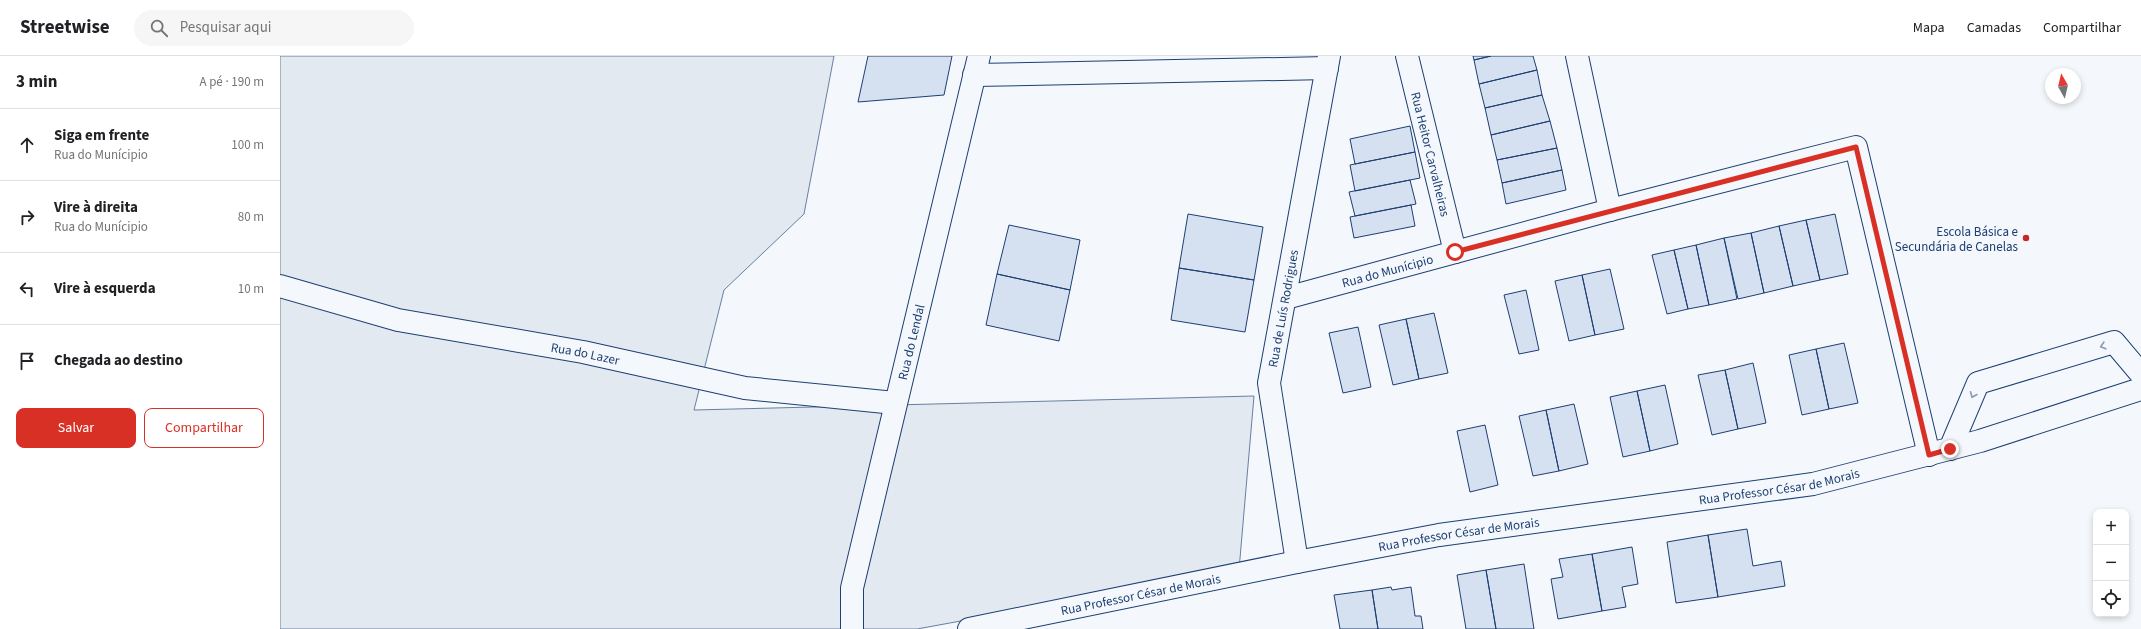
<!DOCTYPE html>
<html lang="pt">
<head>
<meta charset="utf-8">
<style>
  body { margin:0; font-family:"Source Sans 3",sans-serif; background:#f6f6f6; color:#202124 }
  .controls { position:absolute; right:12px; bottom:12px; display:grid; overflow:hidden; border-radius:8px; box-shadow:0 2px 6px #0003 }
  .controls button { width:36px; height:36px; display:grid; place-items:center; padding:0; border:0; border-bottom:1px solid #e0e0e0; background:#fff; color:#202124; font:20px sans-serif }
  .compass { position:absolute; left:1765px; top:12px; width:36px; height:36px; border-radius:50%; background:#fff; box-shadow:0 2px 6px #0003; rotate:352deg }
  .stop { position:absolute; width:12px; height:12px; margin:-9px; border:3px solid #d93025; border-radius:50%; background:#fff }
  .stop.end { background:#d93025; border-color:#fff; box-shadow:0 1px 4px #0008 }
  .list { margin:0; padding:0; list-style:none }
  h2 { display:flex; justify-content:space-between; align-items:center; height:52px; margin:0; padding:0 16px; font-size:17px }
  h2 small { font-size:13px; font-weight:400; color:#757577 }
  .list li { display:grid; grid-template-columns:26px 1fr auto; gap:12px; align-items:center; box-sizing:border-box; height:72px; padding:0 16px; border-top:1px solid #e0e0e0 }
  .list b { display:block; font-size:15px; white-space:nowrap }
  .list p { margin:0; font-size:13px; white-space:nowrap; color:#757577 }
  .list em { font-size:13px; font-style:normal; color:#757577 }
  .actions { display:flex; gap:8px; padding:12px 16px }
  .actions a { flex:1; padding:9px 0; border:1px solid #d93025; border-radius:8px; text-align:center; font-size:14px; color:#d93025 }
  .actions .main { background:#d93025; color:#fff }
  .icon { flex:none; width:22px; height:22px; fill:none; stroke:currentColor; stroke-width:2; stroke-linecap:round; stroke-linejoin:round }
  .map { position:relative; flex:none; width:1861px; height:573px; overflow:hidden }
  header { display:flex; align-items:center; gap:24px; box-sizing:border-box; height:56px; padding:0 20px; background:#fff; border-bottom:1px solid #e0e0e0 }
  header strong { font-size:19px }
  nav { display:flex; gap:22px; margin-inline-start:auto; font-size:14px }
  .search { width:280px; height:36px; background:#f6f6f6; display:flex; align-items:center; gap:10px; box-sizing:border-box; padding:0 14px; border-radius:22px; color:#757577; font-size:15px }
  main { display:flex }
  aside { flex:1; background:#fff }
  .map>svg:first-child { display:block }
  .green { fill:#e3e9f0; stroke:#687fa3 }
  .building { fill:#d5e0f0; stroke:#1d3f73 }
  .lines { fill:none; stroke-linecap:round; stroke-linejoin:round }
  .minor-casing { stroke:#1d3f73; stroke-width:24 }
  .minor { stroke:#f4f7fb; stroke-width:22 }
  .oneway { stroke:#889bb7 }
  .route { stroke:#d93025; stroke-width:5 }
  .poi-dot { fill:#c62828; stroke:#f4f7fb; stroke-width:1.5 }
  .labels { text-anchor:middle; stroke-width:3; stroke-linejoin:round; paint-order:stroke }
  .street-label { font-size:13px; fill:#1d3f73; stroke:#f4f7fb }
  .poi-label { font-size:13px; fill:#1d3f73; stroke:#f4f7fb; text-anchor:end }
</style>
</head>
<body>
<header>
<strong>Streetwise</strong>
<div class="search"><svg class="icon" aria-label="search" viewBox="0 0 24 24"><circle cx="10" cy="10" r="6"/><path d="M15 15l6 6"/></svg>Pesquisar aqui</div>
<nav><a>Mapa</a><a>Camadas</a><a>Compartilhar</a></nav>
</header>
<main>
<aside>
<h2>3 min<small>A pé · 190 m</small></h2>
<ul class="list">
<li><svg class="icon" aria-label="ahead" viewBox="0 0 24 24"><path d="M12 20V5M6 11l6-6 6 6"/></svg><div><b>Siga em frente</b><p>Rua do Munícipio</p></div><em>100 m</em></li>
<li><svg class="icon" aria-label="right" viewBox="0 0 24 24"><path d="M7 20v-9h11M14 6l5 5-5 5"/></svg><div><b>Vire à direita</b><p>Rua do Munícipio</p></div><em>80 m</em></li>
<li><svg class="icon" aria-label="left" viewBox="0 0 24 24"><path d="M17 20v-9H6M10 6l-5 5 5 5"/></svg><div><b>Vire à esquerda</b></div><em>10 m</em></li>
<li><svg class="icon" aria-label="arrive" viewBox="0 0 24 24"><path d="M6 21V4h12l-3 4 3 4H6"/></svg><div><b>Chegada ao destino</b></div></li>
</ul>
<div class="actions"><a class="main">Salvar</a><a>Compartilhar</a></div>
</aside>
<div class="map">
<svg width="1861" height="573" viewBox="0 0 1861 573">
  <rect width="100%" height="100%" fill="#f4f7fb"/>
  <path class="green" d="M0,0h554l-30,158 -80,76 -30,120 560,-14 -15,174 -322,59h-637z"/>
  <path class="building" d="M588,0h84l-8,39 -86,7z
    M1193,0h18l-17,4z
    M1211,0h42l4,14 -58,14 -5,-24z
    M1257,14l5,25 -57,13 -6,-24z
    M1262,39l8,26 -59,14 -6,-27z
    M1270,65l7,27 -60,12 -6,-25z
    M1130,70l5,26 -60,12 -5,-25z
    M1277,92l5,22 -60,13 -5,-23z
    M1135,96l5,26 -65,13 -5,-26z
    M1282,114l4,20 -60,14 -4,-21z
    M1130,124l6,24 -61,12 -6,-24z
    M1131,149l4,21 -61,12 -4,-21z
    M908,158l75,13 -9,53 -75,-12z
    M1555,158l13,60 -28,6 -14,-60z
    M1526,164l14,60 -27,6 -14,-60z
    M729,169l71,15 -10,50 -73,-16z
    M1499,170l14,60 -29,7 -13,-60z
    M1471,177l13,60 -26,6 -14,-61z
    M1444,182l13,61 -28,6 -13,-60z
    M1416,189l13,60 -21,4 -14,-59z
    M1394,194l14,59 -21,5 -15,-59z
    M899,212l75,12 -9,52 -74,-12z
    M1330,213l14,60 -29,6 -13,-60z
    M717,218l73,16 -11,51 -73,-16z
    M1302,219l13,60 -26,6 -14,-60z
    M1246,234l13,60 -20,4 -15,-59z
    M1154,257l14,60 -29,6 -13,-60z
    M1126,263l13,60 -26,6 -14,-60z
    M1078,271l13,60 -28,6 -14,-60z
    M1564,287l14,60 -29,6 -13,-60z
    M1536,293l13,60 -27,6 -13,-60z
    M1473,307l13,60 -28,6 -13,-59z
    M1445,314l13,59 -26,6 -14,-60z
    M1385,329l13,59 -28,7 -13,-60z
    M1357,335l13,60 -27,6 -13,-60z
    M1294,348l14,60 -29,7 -13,-61z
    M1266,354l13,61 -26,5 -14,-60z
    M1205,369l13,60 -28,7 -13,-61z
    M1467,473l6,37 28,-5 4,25 -67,11 -10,-62z
    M1428,479l10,62 -42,6 -9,-61z
    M1352,491l6,37 -16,3 4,20 -24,4 -10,-57z
    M1312,498l10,57 -44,8 -7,-40 12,-2 -4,-18z
    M1244,508l10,65h-38l-10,-59z
    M1206,514l10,59h-30l-9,-54z
    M1111,531l1,3 19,-3 4,29h6l2,13h-45l-6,-39z
    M1092,534l6,39h-38l-6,-34z"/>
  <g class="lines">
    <defs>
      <g id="minor">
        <path id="s1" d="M1127,0l48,196"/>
        <path d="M1297,0l33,154"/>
        <path d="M694,19l353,-7"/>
        <path id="s2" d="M0,230l118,34 185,32 162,36 150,15"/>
        <path id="s3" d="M1006,242l324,-88 246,-63 73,308"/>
        <path d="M1670,393l28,-66 136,-41 27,32"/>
        <path id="s4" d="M1017,506l-28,-179 60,-327"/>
        <path id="s5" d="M572,573v-41l127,-532"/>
        <path id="s6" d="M689,573l328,-67 142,-27 374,-51 167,-43 161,-52"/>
      </g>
    </defs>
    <use href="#minor" class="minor-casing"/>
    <use href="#minor" class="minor"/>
  </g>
  <defs><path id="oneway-chevron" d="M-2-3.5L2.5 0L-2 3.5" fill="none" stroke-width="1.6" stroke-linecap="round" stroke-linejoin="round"/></defs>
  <g class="oneway">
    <use href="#oneway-chevron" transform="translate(1823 290) rotate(164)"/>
    <use href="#oneway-chevron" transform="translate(1693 339) rotate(113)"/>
  </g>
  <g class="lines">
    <path class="route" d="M1175,196l401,-105 73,308 21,-6"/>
  </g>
  <circle class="poi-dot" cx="1746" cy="182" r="4"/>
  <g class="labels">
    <g class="street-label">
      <text dy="5" stroke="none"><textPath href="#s1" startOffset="101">Rua Heitor Carvalheiras</textPath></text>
      <text dy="5" stroke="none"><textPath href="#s3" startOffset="105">Rua do Munícipio</textPath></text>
      <text dy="5" stroke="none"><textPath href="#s4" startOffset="257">Rua de Luís Rodrigues</textPath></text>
      <text dy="5" stroke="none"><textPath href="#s5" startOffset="294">Rua do Lendal</textPath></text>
      <text dy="5" stroke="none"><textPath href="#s2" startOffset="313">Rua do Lazer</textPath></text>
      <text dy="5" stroke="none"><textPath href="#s6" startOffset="823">Rua Professor César de Morais</textPath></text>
      <text dy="5" stroke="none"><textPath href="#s6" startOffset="499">Rua Professor César de Morais</textPath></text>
      <text dy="5" stroke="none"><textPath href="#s6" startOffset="175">Rua Professor César de Morais</textPath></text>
    </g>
    <g class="poi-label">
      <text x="1738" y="180">Escola Básica e<tspan x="1738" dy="15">Secundária de Canelas</tspan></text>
    </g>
  </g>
</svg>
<div class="controls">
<button>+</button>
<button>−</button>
<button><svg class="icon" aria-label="locate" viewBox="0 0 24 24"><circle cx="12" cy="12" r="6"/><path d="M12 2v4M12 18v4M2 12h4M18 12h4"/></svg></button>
</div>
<svg class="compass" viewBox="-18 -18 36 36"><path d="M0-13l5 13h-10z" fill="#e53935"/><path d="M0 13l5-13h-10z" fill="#757577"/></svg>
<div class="stop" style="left:1175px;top:196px"></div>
<div class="stop end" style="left:1670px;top:393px"></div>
</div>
</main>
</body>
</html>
